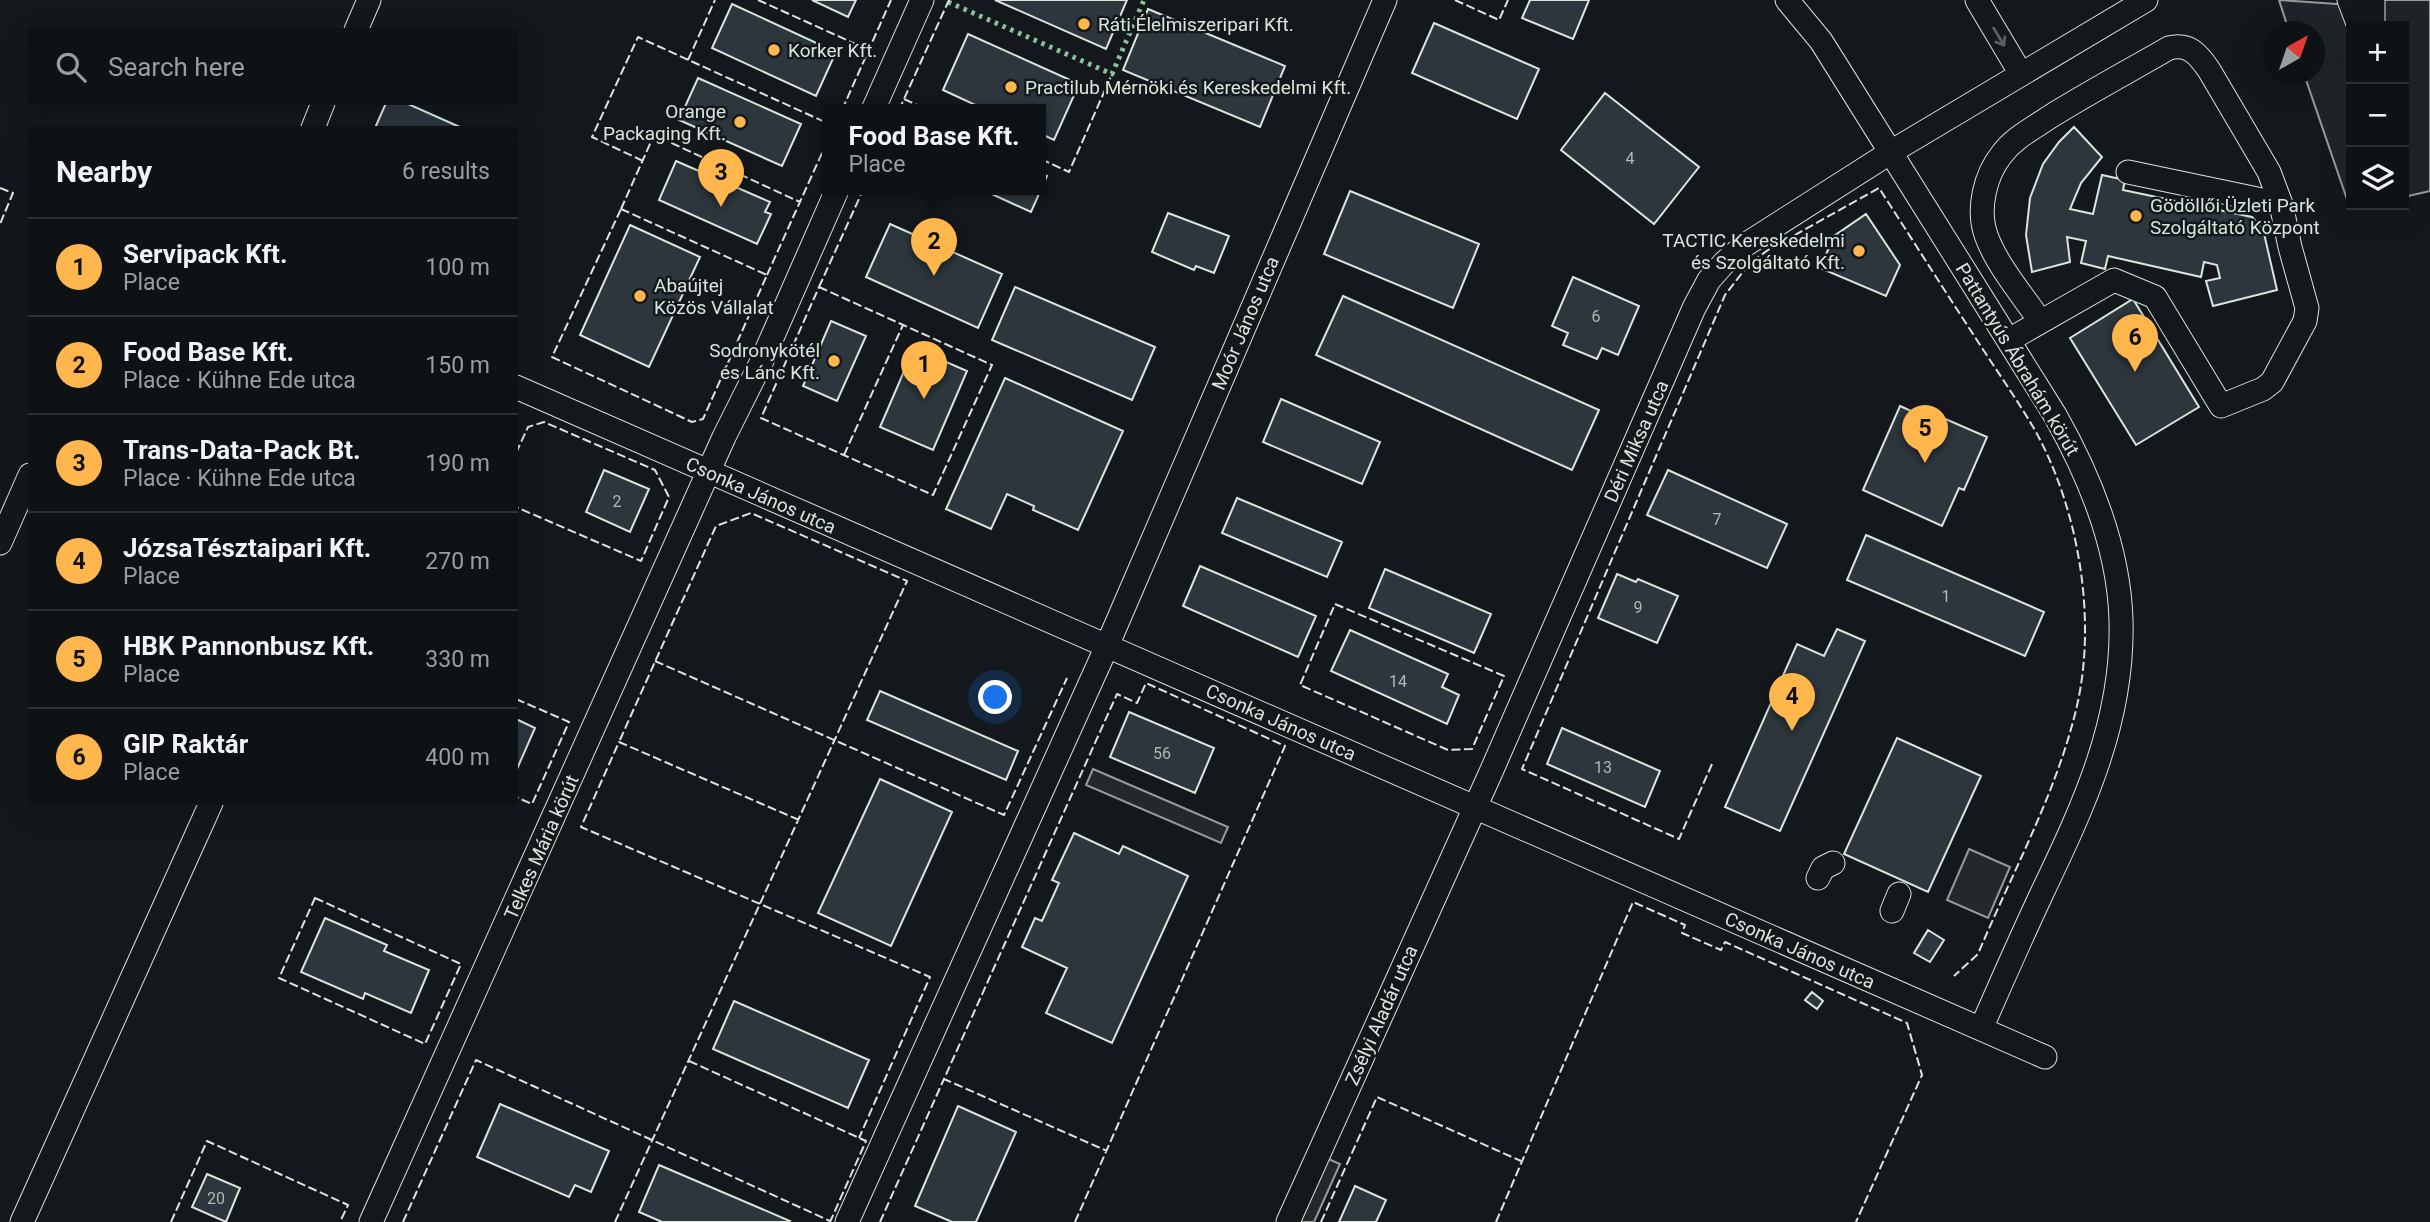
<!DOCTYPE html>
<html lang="en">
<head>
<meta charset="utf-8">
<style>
  body { margin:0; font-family:Roboto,sans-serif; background:#181b1e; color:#f1f3f6 }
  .controls { position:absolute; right:21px; top:21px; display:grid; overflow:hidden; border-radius:0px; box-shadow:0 7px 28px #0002 }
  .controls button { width:63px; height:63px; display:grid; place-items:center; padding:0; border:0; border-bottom:2px solid #2f3234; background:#0f1215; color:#f1f3f6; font:35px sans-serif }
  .compass { position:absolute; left:2262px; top:21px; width:63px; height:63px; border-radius:50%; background:#0f1215; box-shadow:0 7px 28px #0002; rotate:40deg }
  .you { position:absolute; left:996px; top:698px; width:24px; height:24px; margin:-18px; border:5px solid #fff; border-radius:50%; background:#1a73e8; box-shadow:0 0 0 10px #1a73e833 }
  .badge { display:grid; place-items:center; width:46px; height:46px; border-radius:50%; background:#ffb74d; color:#111; font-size:23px; font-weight:700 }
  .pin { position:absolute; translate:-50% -58px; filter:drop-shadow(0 2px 4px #0008) }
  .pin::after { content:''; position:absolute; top:37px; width:24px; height:21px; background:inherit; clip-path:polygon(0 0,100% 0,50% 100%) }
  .popup { position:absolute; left:822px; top:104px; width:224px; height:91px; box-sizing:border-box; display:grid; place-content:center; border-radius:0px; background:#0f1215; filter:drop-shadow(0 2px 5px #0005); font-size:23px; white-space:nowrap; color:#9b9ea0 }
  .popup b { font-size:26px; color:#f1f3f6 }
  .popup::after { content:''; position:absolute; left:50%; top:100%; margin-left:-14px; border:14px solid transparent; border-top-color:#0f1215 }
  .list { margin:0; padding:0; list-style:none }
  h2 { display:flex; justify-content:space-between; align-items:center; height:91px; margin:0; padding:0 28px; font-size:30px }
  h2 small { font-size:23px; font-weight:400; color:#9b9ea0 }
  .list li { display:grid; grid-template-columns:46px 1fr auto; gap:21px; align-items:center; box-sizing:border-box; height:98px; padding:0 28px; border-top:2px solid #2f3234 }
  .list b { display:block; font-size:26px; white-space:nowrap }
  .list p { margin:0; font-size:23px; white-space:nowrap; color:#9b9ea0 }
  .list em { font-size:23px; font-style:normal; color:#9b9ea0 }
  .icon { flex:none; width:38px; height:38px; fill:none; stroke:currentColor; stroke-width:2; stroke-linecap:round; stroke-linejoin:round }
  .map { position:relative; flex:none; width:2430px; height:1222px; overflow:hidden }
  .search { position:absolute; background:#0f1215; box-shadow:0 7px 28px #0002; left:28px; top:28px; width:490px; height:77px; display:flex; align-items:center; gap:18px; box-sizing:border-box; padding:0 24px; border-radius:0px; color:#9b9ea0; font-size:26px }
  .panel { position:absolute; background:#0f1215; box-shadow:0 7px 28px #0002; left:28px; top:126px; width:490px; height:679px; border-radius:0px }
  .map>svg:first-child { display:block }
  .green { fill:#202428; stroke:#939e99; stroke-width:2 }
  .parking { fill:#24282b; stroke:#939e99; stroke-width:2 }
  .building { fill:#2c363c; stroke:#d8e6dc; stroke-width:2 }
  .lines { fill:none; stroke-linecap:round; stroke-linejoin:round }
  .minor-casing { stroke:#d8e6dc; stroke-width:25 }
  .minor { stroke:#14181c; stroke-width:23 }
  .hedge { stroke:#8ac095; stroke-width:5; stroke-dasharray:3.5 5; stroke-linecap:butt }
  .fence { stroke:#d8e6dc; stroke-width:2; stroke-dasharray:9 3.5; stroke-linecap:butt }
  .oneway { stroke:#59605f }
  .poi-dot { fill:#ffb74d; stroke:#14181c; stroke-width:2.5 }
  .labels { text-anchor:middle; stroke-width:5; stroke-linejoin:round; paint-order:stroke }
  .number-label { font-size:16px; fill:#adbab4 }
  .poi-label { font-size:19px; fill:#d8e6dc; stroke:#14181c; text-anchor:start }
  .street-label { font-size:19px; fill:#d8e6dc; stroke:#14181c }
</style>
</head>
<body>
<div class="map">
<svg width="2430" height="1222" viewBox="0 0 2430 1222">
  <rect width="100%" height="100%" fill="#14181c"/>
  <path class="green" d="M2279,0l58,4 13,-4h80v191l-26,6v-171h-53v179h12l-13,3 -46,-134h10v-42l-25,-1z"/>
  <path class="parking" d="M1093,769l135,58 -7,16 -135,-58z
    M1969,849l41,18 -22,51 -41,-18z
    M1324,1157l16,7 -26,58h-20z"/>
  <path class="building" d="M812,0h44l-8,17z
    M995,0h132l-21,49z
    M1530,0h59l-16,39 -51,-21z
    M732,4l104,48 -20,44 -104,-48z
    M1148,9l137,57 -25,61 -137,-57z
    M1434,23l105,46 -22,50 -105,-46z
    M968,34l111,50 -25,56 -13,-6v-24h-55l-43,-20z
    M698,78l103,46 -19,42 -103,-46z
    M1605,93l94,74 -45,57 -93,-74z
    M386,103h20l56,25h-87z
    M2074,127l28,30 -21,26 -11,26 23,5 9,-39 23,5 -2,10 129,27 11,12 14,61 -64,16 -7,-25 14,-3 -3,-13 -13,-3 -3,15 -93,-21 -3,13 -24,-6 5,-22 -19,-4 3,25 -38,10 -6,-37 4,-37 13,-34 16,-22z
    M676,161l94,41 -5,10 6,2 -14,30 -98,-44z
    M1041,173l6,3 -16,36 -48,-22h58z
    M1350,191l129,53 -26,64 -129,-54z
    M1168,213l61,23 -15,37 -18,-7 -2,4 -42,-18z
    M1866,214l34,51 -14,31 -66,-28 14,-32z
    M890,224l112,50 -24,54 -112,-51z
    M630,225l70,32 -51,110 -69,-32z
    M1573,277l66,29 -21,49 -16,-7 -5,11 -34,-14 5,-12 -16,-7z
    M1015,287l140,60 -23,53 -140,-60z
    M1343,296l256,114 -27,60 -256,-115z
    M2133,299l66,108 -63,38 -66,-107z
    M831,321l35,15 -29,65 -34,-15z
    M914,348l53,23 -34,79 -53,-23z
    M1005,378l118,53 -45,99 -45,-20 1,-4 -27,-12 -16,35 -45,-20z
    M1281,399l99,43 -18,42 -99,-42z
    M1900,406l31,14 3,-6 53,23 -23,53 -5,-2 -17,38 -79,-36z
    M604,470l45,19 -19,43 -44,-20z
    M1668,470l119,54 -20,44 -120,-53z
    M1237,498l105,44 -15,35 -105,-44z
    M1866,535l178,77 -19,44 -178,-76z
    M1200,566l116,50 -18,41 -115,-51z
    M1385,569l106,45 -17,39 -105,-45z
    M1617,574l19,8 2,-3 40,17 -21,47 -59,-25z
    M1837,629l28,12 -85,190 -55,-24 72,-163 27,12z
    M1350,630l98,44 -6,13 17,8 -12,29 -116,-53z
    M880,691l138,60 -12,29 -139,-60z
    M1129,712l85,36 -19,45 -85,-36z
    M516,719l19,9 -18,41h-1z
    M1562,728l98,43 -15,36 -98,-43z
    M1897,738l84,38 -53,116 -84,-38z
    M880,779l72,33 -61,134 -73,-33z
    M1074,833l45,21 4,-8 65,30 -76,167 -66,-30 21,-45 -45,-21 13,-29 7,3 17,-38 -7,-3z
    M325,918l62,27 -3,6 45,19 -18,43 -46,-20 -2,6 -62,-27z
    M1928,930l16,10 -14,22 -16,-9z
    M1812,992l11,9 -6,8 -12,-9z
    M734,1001l135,59 -21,48 -135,-59z
    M500,1104l109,47 -18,41 -16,-7 -6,12 -92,-40z
    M958,1106l58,26 -40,90h-24l-37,-16z
    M659,1165l131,56 -1,1h-127l-23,-10z
    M207,1174l33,14 -14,34 -34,-15z
    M1355,1186l31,14 -10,22h-37z"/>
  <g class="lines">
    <defs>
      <path id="minor" d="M1787,0l34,41 234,374c35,62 64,132 66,205 3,100 -37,185 -79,273 -21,45 -41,90 -61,136
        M1977,0l44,74
        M2349,0l10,26
        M2373,26v-26
        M356,30l13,-30
        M873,110l49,-110
        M313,128l10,-25
        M2128,172l153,32
        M2009,340l105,-60 41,17 66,109 42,-17 9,-7 33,-61 2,-13 -17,-61 -9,-43 -12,-32 -60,-102c-11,-16 -20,-27 -40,-22 -40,23 -81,45 -121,70 -16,11 -34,20 -46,36 -17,21 -25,55 -16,81 11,31 36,59 54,86
        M516,387l1529,670
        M0,543l30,-68
        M1818,878l5,-10 10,-5
        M1892,911l7,-17
        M22,1222l189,-419
        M371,1222l353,-785 36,-72 77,-175
        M847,1222l260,-576 278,-646
        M1288,1222l203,-450 203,-464 15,-28 16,-18 20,-17 146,-93 255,-152"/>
    </defs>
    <use href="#minor" class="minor-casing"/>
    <use href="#minor" class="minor"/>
    <path class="hedge" d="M948,2l164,72 32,-74"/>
    <path class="fence" d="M758,0l111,50
      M1455,0l44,20 9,-20
      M688,60l27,-60
      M904,99l24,11
      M842,110l49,-110
      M899,110l50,-110
      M1041,159l28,13 43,-98
      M643,161l-51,-24 46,-100 189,86
      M0,188l13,5 -13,31
      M621,209l146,66 -64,144 -11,3 -140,-65z
      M621,209l33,-74 146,67
      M767,275l60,-133
      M819,287l173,78 -59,130 -172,-77z
      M819,287l44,-97
      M516,453l12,-26 16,-5 111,48 14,27 -28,64 -125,-54
      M844,455l59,-130
      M1335,604l169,72 -32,73 -24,1 -148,-65z
      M655,661l349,154 63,-137
      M516,699l53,23 -37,82 -16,-7
      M1712,764l-33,75 -157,-70 203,-474 24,-31 19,-14 111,-62c31,48 62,97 94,146 21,33 44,65 63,98 44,81 62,193 39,282 -21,84 -64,161 -97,240l-24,22
      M799,820l-180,-78 -38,85 349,150 -71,161
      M315,898l146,66 -36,80 -146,-66z
      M689,1061l177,80 -36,81
      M171,1222l36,-81 141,64 -8,17
      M403,1222l73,-162 354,161
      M615,1222l292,-641 -156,-68 -35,13 -97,216
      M880,1222l64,-143
      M1075,1222l210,-476 -139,-63 -9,20 -20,-9 -173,385 163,72
      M1321,1222l56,-125 144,64
      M1496,1222l137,-320 52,23 -3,8 39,17 4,-8 182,81 15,52 -66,147"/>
  </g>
  <defs><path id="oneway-shaft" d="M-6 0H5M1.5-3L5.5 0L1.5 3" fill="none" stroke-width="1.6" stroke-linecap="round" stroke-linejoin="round" transform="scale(1.75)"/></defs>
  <use class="oneway" href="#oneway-shaft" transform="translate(1999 37) rotate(59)"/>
  <g class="poi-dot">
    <circle cx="1084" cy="24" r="7"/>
    <circle cx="774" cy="50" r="7"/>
    <circle cx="1011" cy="87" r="7"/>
    <circle cx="740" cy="122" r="7"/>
    <circle cx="2136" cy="216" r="7"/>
    <circle cx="1859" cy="251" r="7"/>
    <circle cx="640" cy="296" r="7"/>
    <circle cx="834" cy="361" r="7"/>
  </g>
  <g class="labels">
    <g class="number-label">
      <text x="1630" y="164">4</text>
      <text x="1596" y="322">6</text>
      <text x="617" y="507">2</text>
      <text x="1717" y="525">7</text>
      <text x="1946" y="602">1</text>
      <text x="1638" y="613">9</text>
      <text x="1398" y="687">14</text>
      <text x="1162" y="759">56</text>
      <text x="1603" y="773">13</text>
      <text x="216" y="1204">20</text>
    </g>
    <g class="poi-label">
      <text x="1098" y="31">Ráti Élelmiszeripari Kft.</text>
      <text x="788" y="57">Korker Kft.</text>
      <text x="1025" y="94">Practilub Mérnöki és Kereskedelmi Kft.</text>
      <text x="726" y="118" text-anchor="end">Orange<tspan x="726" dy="22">Packaging Kft.</tspan></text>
      <text x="2150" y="212">Gödöllői Üzleti Park<tspan x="2150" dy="22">Szolgáltató Központ</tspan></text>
      <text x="1845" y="247" text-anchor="end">TACTIC Kereskedelmi<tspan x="1845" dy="22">és Szolgáltató Kft.</tspan></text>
      <text x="654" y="292">Abaújtej<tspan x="654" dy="22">Közös Vállalat</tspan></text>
      <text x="820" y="357" text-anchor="end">Sodronykötél<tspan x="820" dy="22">és Lánc Kft.</tspan></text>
    </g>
    <g class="street-label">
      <text transform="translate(1245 323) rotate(-67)" y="7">Moór János utca</text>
      <text transform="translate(2018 359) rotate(59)" y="7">Pattantyús Ábrahám körút</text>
      <text transform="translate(1636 441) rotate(-66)" y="7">Déri Miksa utca</text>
      <text transform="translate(761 495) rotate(24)" y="7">Csonka János utca</text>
      <text transform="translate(1281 722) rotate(24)" y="7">Csonka János utca</text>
      <text transform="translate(541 847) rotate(-66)" y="7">Telkes Mária körút</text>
      <text transform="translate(1800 950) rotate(24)" y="7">Csonka János utca</text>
      <text transform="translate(1381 1015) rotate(-66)" y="7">Zsélyi Aladár utca</text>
    </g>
  </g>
</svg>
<div class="controls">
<button>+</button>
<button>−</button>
<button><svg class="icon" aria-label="layers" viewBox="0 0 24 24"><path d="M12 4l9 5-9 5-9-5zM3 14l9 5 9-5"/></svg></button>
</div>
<svg class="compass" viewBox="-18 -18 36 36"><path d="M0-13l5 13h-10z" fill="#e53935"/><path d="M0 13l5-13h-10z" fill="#9b9ea0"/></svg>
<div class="you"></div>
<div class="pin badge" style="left:924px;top:399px">1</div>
<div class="pin badge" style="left:934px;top:276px">2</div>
<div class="popup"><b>Food Base Kft.</b>Place</div>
<div class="pin badge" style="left:721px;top:207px">3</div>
<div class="pin badge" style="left:1792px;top:731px">4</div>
<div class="pin badge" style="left:1925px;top:463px">5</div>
<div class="pin badge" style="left:2135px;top:372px">6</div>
<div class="search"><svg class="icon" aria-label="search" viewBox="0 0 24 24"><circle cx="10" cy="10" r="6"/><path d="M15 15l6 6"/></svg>Search here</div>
<section class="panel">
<h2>Nearby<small>6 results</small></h2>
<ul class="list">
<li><span class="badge">1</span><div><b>Servipack Kft.</b><p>Place</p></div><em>100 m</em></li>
<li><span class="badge">2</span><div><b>Food Base Kft.</b><p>Place · Kühne Ede utca</p></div><em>150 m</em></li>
<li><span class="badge">3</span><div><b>Trans-Data-Pack Bt.</b><p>Place · Kühne Ede utca</p></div><em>190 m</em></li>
<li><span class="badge">4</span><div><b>JózsaTésztaipari Kft.</b><p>Place</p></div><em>270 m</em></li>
<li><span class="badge">5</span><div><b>HBK Pannonbusz Kft.</b><p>Place</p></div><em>330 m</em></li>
<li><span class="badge">6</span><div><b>GIP Raktár</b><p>Place</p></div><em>400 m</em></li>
</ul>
</section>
</div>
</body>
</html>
